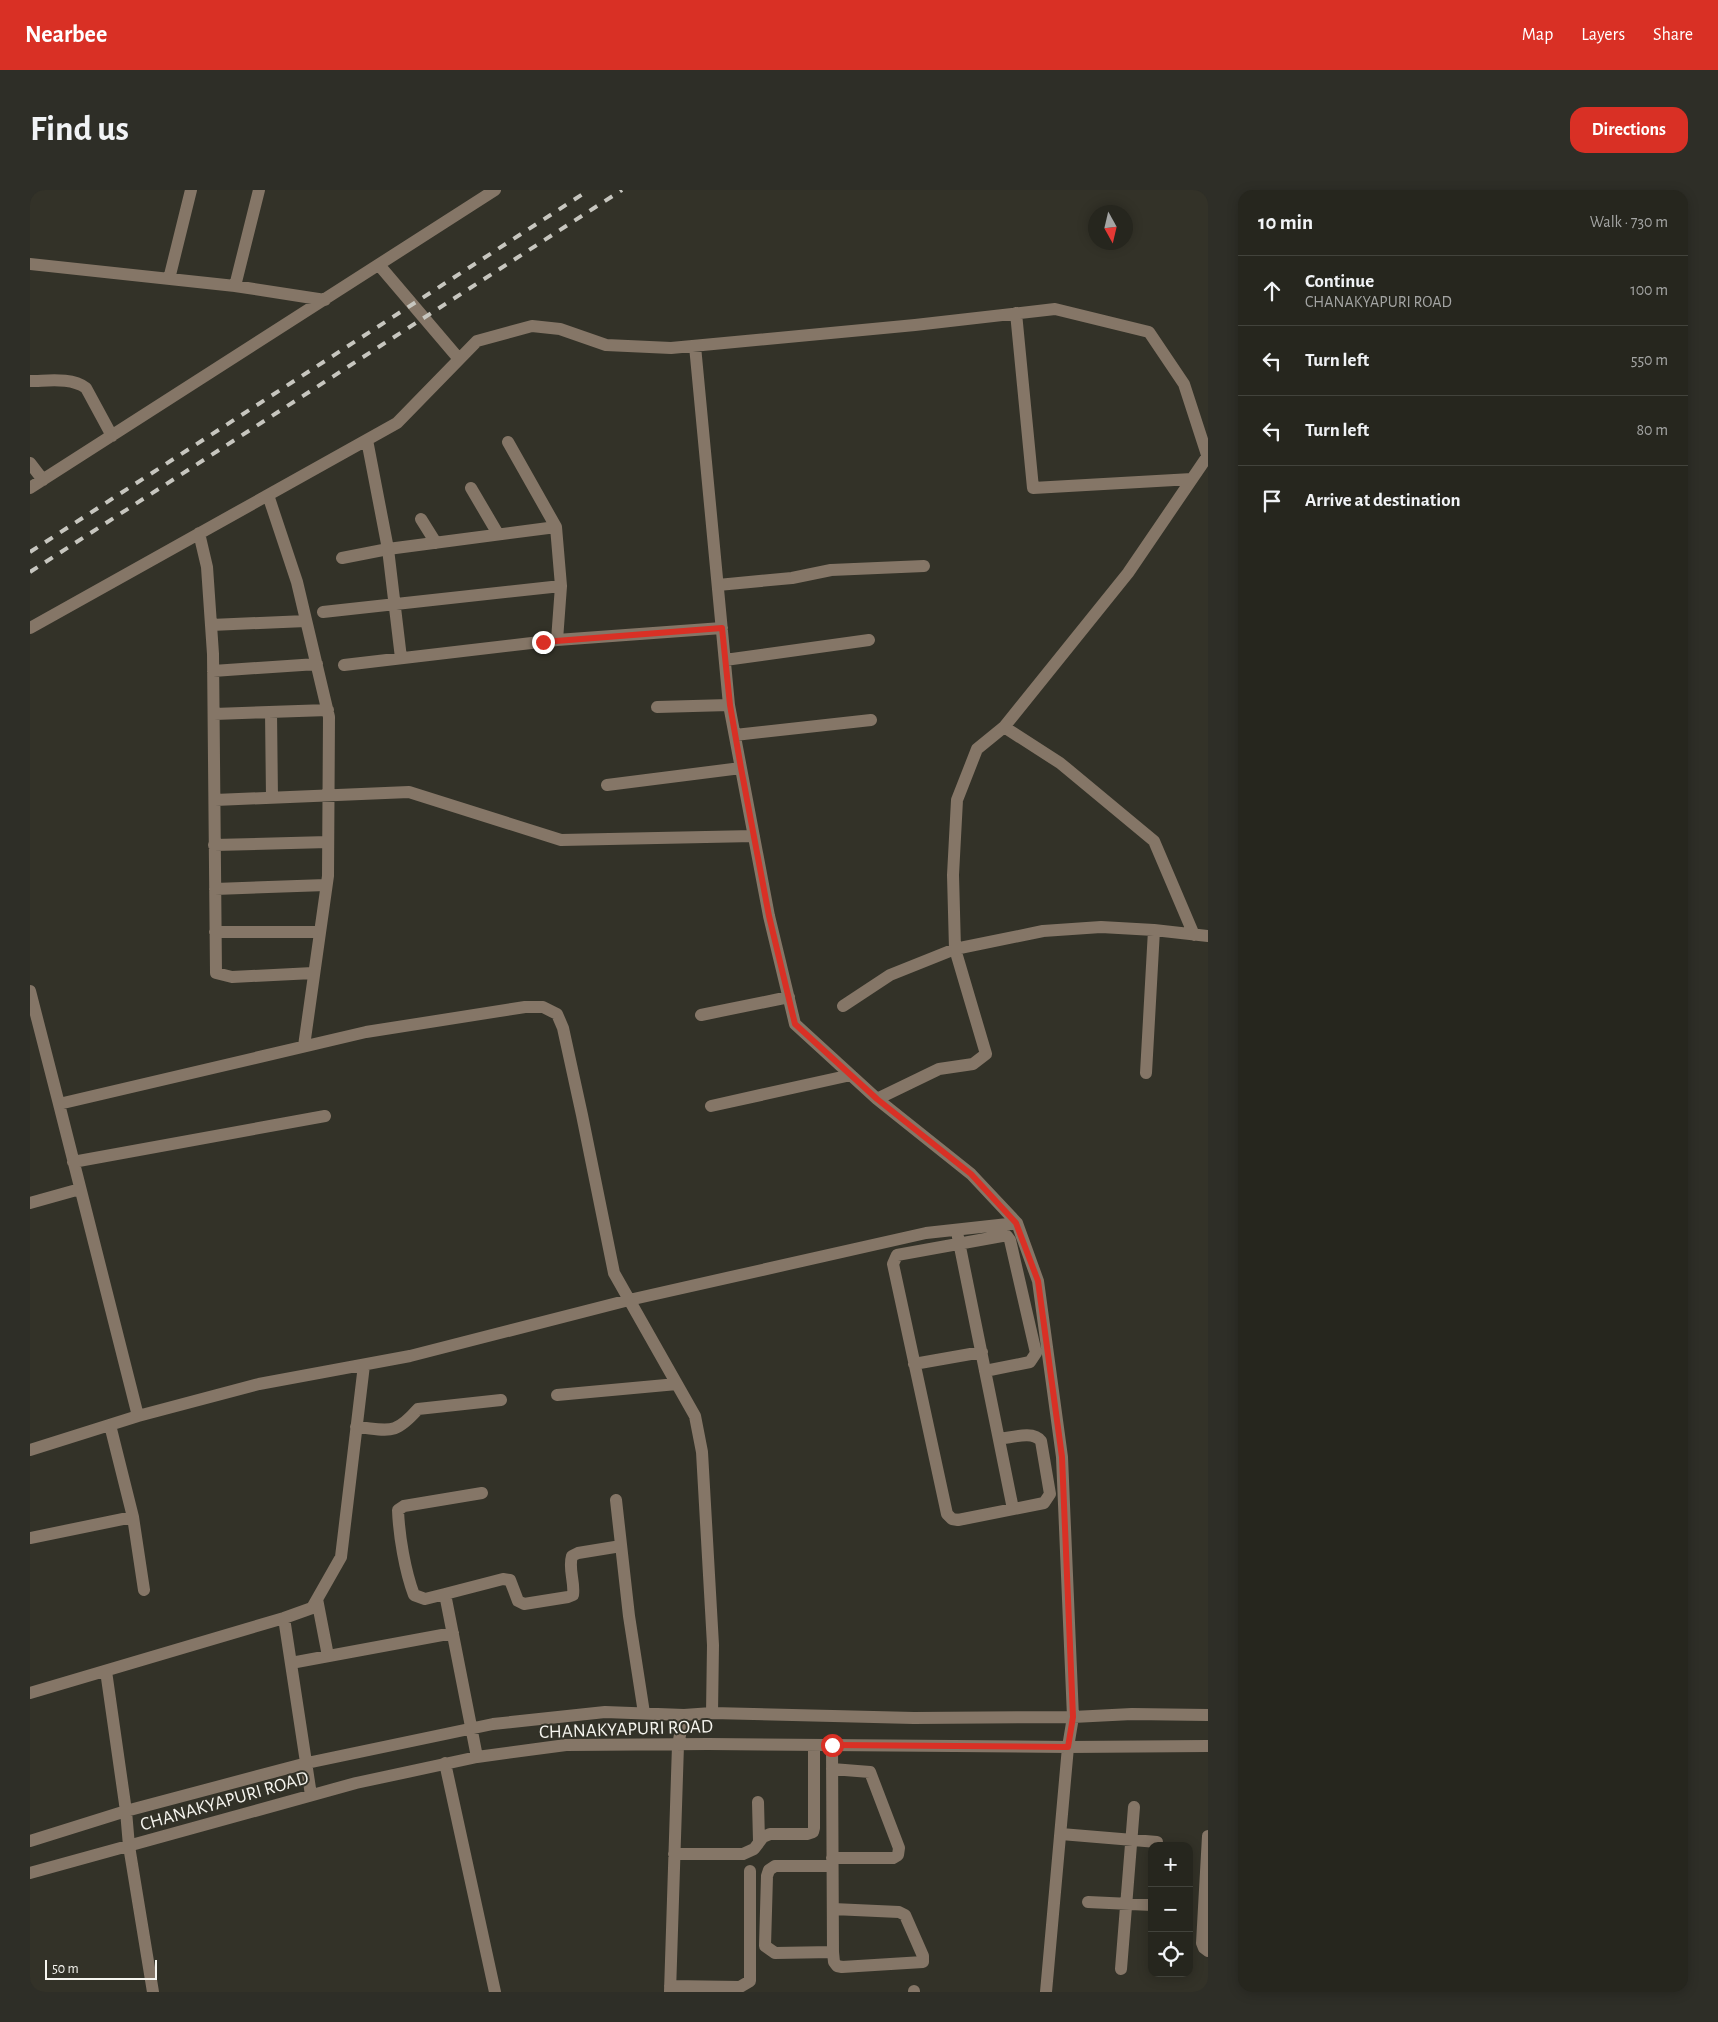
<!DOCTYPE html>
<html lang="en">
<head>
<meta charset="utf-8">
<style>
  body { margin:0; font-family:"Alegreya Sans",sans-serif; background:#2e2e27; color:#f1f3f6 }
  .controls { position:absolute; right:15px; bottom:15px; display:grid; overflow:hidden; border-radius:10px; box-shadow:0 2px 12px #0003 }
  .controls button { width:45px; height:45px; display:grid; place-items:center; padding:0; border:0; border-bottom:1px solid #42433c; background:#26261e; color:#f1f3f6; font:25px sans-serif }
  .compass { position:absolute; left:1058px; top:15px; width:45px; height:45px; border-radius:50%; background:#26261e; box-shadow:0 2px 12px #0003; rotate:172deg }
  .scale { position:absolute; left:15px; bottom:12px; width:112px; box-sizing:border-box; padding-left:5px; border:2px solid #f6f5ef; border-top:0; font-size:14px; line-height:18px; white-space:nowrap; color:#f6f5ef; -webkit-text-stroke:4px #333228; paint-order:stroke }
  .stop { position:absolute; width:15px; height:15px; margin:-11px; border:4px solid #d93025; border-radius:50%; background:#fff }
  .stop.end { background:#d93025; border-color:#fff; box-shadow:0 1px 5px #0008 }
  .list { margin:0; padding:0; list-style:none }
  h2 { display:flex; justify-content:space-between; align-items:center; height:65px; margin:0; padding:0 20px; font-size:21px }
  h2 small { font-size:16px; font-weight:400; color:#a4a5a4 }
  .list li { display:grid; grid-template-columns:32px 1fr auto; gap:15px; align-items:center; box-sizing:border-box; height:70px; padding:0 20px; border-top:1px solid #42433c }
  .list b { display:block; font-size:19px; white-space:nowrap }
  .list p { margin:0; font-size:16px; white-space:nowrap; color:#a4a5a4 }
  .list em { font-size:16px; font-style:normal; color:#a4a5a4 }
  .icon { flex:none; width:28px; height:28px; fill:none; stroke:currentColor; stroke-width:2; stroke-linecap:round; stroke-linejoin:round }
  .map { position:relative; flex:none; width:1178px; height:1802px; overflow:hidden; border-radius:15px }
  header { display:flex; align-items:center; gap:30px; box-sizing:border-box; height:70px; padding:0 25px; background:#d93025; color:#fff }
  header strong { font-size:24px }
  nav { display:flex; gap:28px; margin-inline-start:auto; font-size:18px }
  .intro { display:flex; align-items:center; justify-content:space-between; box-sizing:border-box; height:120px; padding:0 30px }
  h1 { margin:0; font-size:35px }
  .button { padding:12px 22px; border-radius:15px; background:#d93025; color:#fff; font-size:18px; font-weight:700 }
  main { display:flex; gap:30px; padding:0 30px }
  aside { flex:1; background:#26261e; border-radius:15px; box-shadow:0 2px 12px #0003 }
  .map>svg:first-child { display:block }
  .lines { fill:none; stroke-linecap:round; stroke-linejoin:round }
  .minor { stroke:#857667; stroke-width:12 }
  .rail { stroke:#c7c6bf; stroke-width:4; stroke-dasharray:9 9; stroke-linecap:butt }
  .route { stroke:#d93025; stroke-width:6 }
  .labels { text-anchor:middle; stroke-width:4; stroke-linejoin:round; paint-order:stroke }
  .street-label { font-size:19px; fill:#f6f5ef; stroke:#333228 }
</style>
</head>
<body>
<header>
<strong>Nearbee</strong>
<nav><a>Map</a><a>Layers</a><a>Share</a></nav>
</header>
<div class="intro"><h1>Find us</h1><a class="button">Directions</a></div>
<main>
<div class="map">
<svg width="1178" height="1802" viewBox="0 0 1178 1802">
  <rect width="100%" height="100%" fill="#333228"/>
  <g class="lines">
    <path class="minor" d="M0,74l205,22 90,14
      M349,75l80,94
      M139,89l22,-89
      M205,96l24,-96
      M986,123l17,175 159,-9
      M665,156l34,359 40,211 26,108 82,75 94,75 46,49 21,58 24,176 11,260 -5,30 -22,245
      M0,191c18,0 41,-4 56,7l26,48
      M337,250l21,109 13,109
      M478,252l48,85
      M0,273l13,17
      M0,298l465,-298
      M441,298l27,46
      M238,305l29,87 32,135 -1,159 -24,170
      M391,329l15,24
      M169,343l8,34 6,87 3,319 16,4 81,-4
      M312,368l46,-9 168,-22 5,59 -4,54
      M688,395l74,-7 39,-8 93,-4
      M293,422l238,-26
      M181,435l95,-4
      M0,438l367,-205 80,-82 55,-15 28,3 46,16 65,3 244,-23 140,-16 94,23 35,52 24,74
      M695,470l144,-20
      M314,475l213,-25 165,-12
      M183,481l104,-7
      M627,517l72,-2
      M241,522l1,86
      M184,524l114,-4
      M974,537l56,36 94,78 40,94
      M705,545l136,-15
      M577,595l134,-17
      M185,610l194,-8 152,48 193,-4
      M184,655l114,-3
      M185,699l111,-4
      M185,742h104
      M0,801l29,113 307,-72 159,-25h18l14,7 6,14 19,87 32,158 81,143 7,36 11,193 -1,68
      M813,816l47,-31 65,-26 88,-18 58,-4 53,3 54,6
      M671,825l88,-18
      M1116,883l8,-143
      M847,909l62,-30 34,-5 13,-10 -31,-105 -2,-74 4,-75 20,-51 27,-22 124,-154 79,-116
      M681,916l140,-31
      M43,972l252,-46
      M0,1013l50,-14
      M928,1047l55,272
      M884,1174l68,-12
      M955,1181l45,-9 6,-9 -26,-113 -3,-4h-5l-105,19 -4,9 54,250 5,5 6,1 86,-17 6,-9 -9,-53c-8,-11 -30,-3 -42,-2
      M527,1205l120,-11
      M108,1226l121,-32 151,-28 219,-56 297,-67 91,-10
      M80,1235l23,92 11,73
      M326,1237c34,3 38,9 62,-18l83,-9
      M0,1260l108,-34 -79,-312
      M586,1310l13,116 15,97
      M0,1348l103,-21
      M415,1404l-20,5 -11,-4c-9,-24 -15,-59 -16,-85l6,-4 78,-13
      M287,1409l11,57
      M254,1428l27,177
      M261,1473l162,-30
      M76,1481l20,140 3,35 24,146
      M0,1503l254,-75 28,-10 29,-51 23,-192
      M802,1555l1,207 1,10 3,4 5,1 81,-5v-6l-18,-41 -6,-3 -66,-3
      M447,1567l-32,-163 58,-15 7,1 8,21 6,3 44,-7 5,-2c2,-13 -5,-26 -1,-39l6,-3 43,-7
      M415,1573l50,229
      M802,1579l38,3 29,76 -1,7 -5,3h-61
      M728,1612l1,39
      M1031,1644l96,8
      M1178,1646l-6,107 2,5 4,3
      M0,1651l96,-30 181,-48 186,-39 112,-12 79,3 28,-2 202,5 159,-1 59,-3 76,1
      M644,1664h69l11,-5 9,-12 7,-3h37l6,-2 1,-4v-83
      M802,1676h-57l-6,4 -2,6 -2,70 10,7 58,-1
      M0,1683l326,-90 121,-26 89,-12 142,-1 360,3 140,-1
      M1058,1712l64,3
      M1091,1779l13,-162
      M640,1796l70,1 10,-6v-110
      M640,1802l8,-247 6,-30
      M884,1802v-1"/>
    <path class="rail" d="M0,362l559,-362
      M0,382l592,-382"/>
  </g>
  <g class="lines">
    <path class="route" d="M513,452l179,-14 8,77 11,63 28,148 26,108 82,75 94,75 45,49 22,58 24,176 11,260 -5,30 -236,-2"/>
  </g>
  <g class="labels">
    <g class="street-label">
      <text transform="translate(596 1538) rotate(-2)" y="7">CHANAKYAPURI ROAD</text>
      <text transform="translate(194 1610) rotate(-16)" y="7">CHANAKYAPURI ROAD</text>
    </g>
  </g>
</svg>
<div class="controls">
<button>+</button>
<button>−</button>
<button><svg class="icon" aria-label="locate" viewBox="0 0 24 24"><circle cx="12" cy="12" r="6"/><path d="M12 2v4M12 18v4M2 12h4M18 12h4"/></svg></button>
</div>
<svg class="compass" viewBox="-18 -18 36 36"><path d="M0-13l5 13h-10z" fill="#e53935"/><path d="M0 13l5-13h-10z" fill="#a4a5a4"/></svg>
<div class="scale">50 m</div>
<div class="stop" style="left:802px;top:1555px"></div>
<div class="stop end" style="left:513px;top:452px"></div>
</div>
<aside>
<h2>10 min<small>Walk · 730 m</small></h2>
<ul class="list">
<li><svg class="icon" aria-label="ahead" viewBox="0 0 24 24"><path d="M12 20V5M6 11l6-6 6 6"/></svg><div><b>Continue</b><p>CHANAKYAPURI ROAD</p></div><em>100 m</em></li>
<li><svg class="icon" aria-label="left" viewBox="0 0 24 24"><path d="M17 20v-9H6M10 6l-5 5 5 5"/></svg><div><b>Turn left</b></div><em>550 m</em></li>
<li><svg class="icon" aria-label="left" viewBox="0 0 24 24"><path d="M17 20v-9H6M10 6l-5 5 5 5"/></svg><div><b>Turn left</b></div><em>80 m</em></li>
<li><svg class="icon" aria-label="arrive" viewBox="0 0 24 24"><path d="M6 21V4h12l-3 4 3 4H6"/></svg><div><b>Arrive at destination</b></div></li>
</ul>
</aside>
</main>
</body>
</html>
